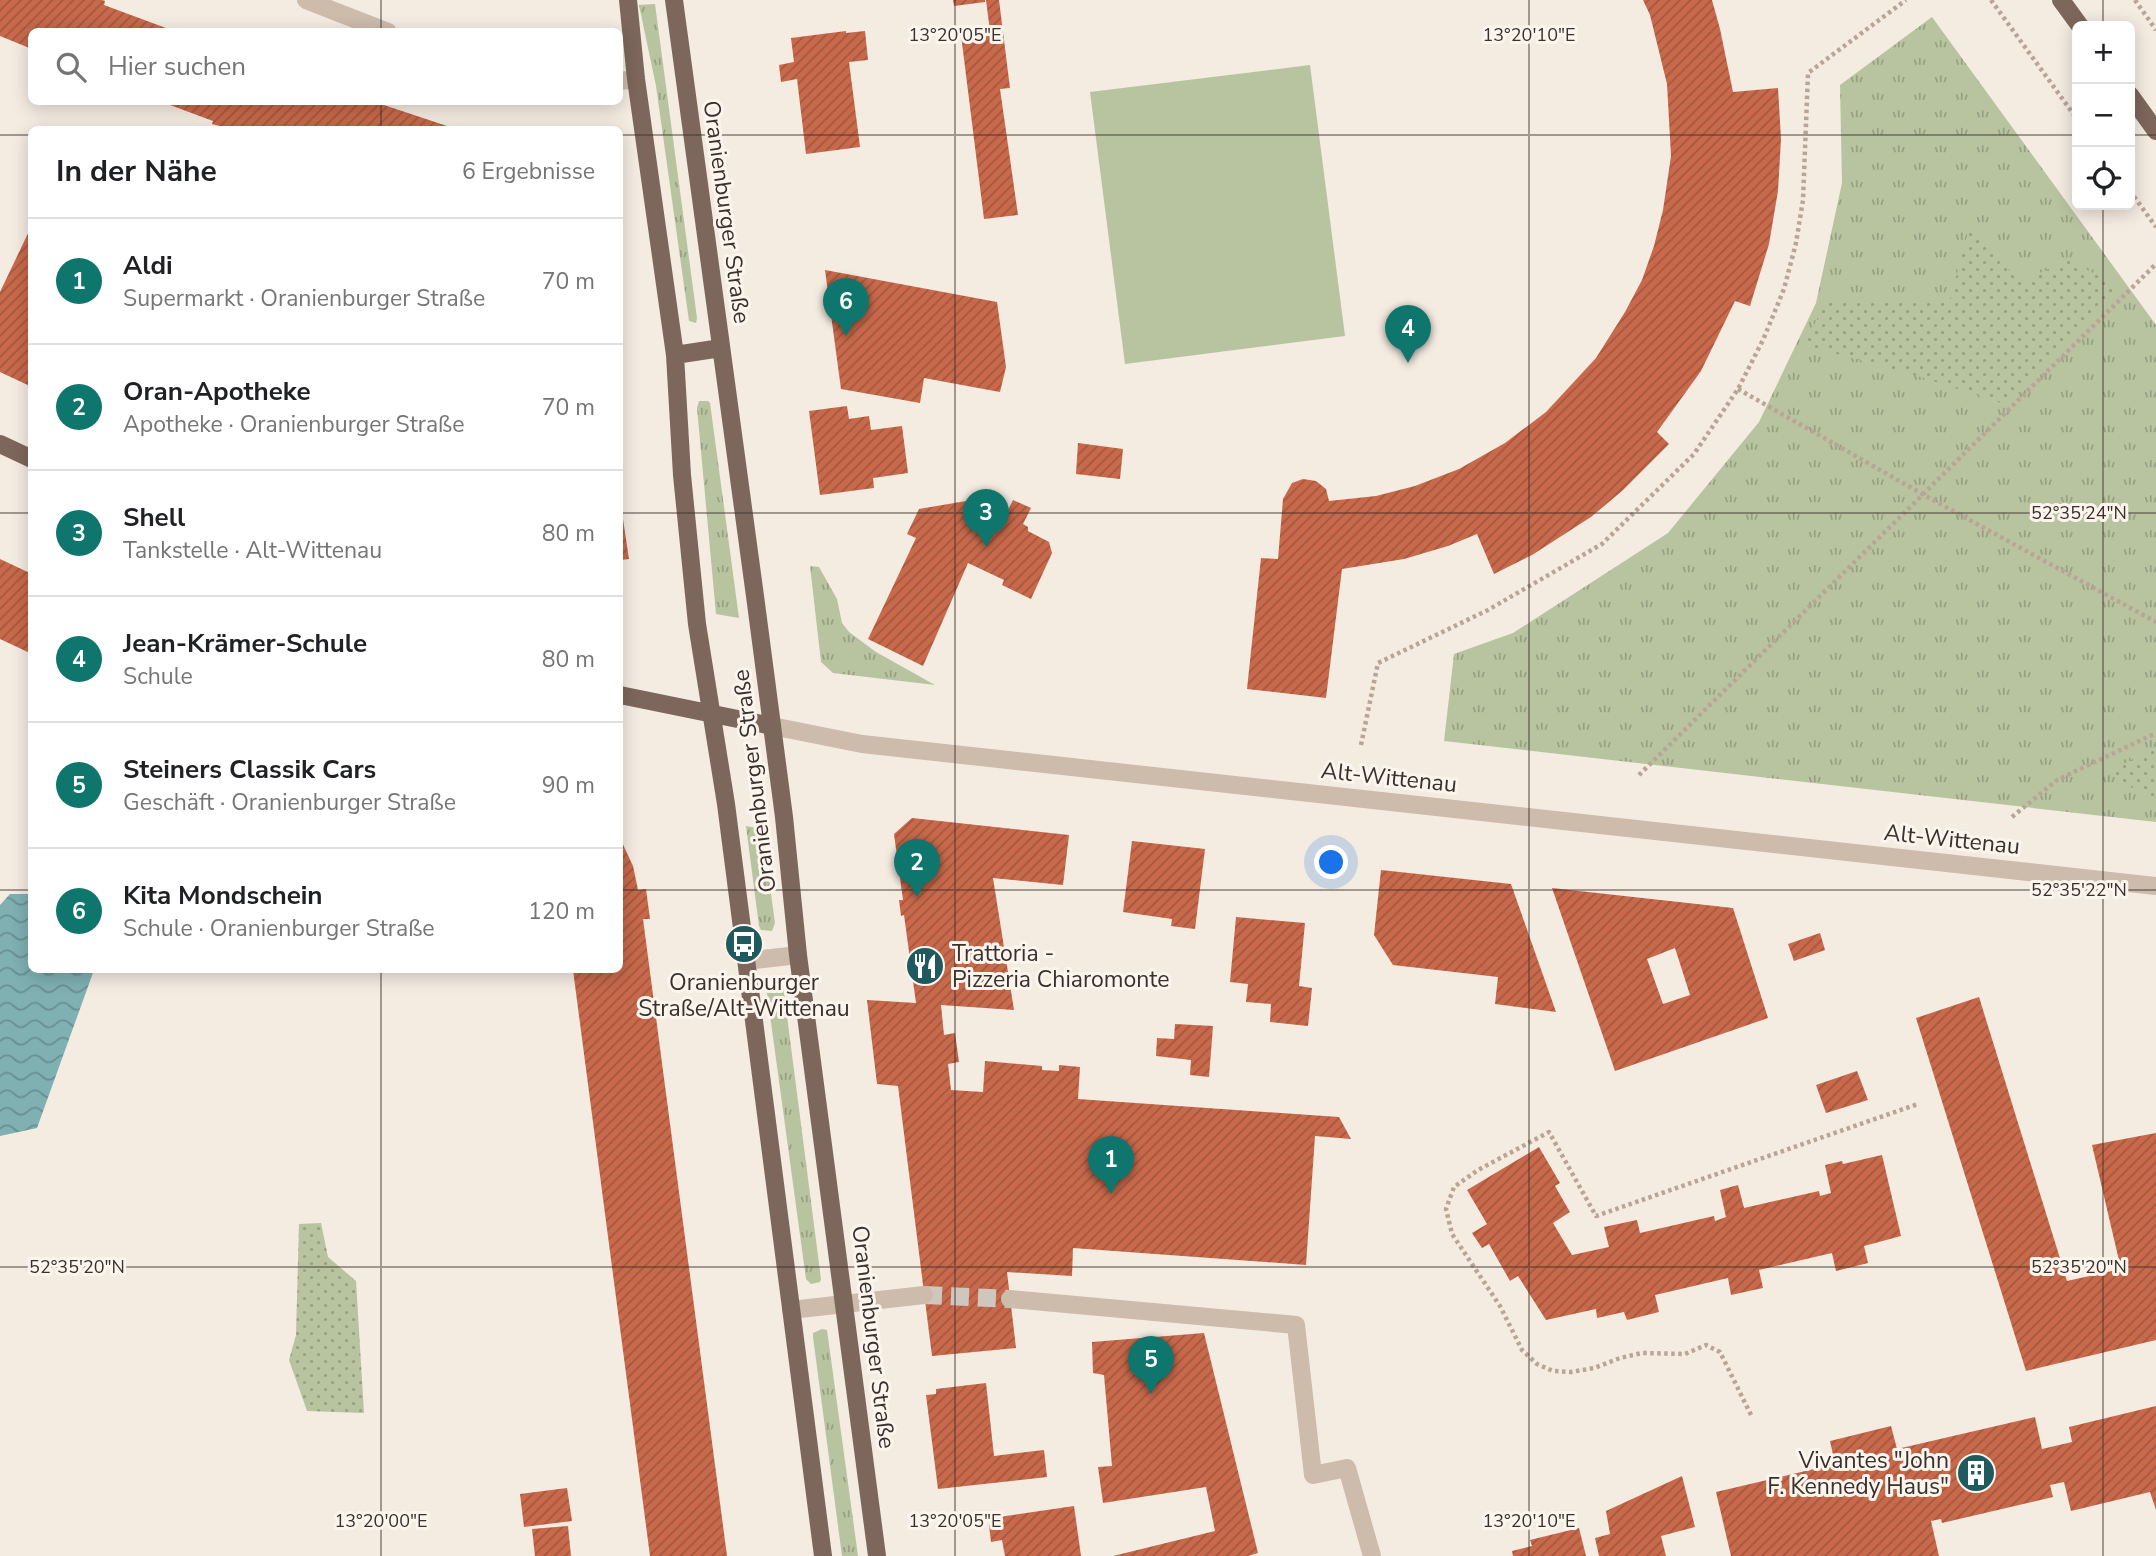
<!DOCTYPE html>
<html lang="de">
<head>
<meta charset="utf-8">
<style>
  body { margin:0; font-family:"Nunito Sans",sans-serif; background:#f2f2f2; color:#202124 }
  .controls { position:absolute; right:21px; top:21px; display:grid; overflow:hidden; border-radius:10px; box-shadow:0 4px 18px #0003 }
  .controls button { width:63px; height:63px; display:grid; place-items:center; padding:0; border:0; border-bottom:2px solid #e0e0e0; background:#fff; color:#202124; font:35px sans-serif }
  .you { position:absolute; left:1332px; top:863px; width:24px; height:24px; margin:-18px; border:5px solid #fff; border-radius:50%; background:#1a73e8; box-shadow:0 0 0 10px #1a73e833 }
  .badge { display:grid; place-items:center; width:46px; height:46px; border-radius:50%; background:#0f766e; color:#fff; font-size:23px; font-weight:700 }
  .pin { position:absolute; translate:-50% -58px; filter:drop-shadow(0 2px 4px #0008) }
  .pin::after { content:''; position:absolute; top:37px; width:24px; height:21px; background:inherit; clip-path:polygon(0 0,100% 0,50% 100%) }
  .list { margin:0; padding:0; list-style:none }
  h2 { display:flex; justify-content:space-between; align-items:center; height:91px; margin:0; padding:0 28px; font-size:30px }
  h2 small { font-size:23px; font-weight:400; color:#757577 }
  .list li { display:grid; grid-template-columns:46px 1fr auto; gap:21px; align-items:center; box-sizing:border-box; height:126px; padding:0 28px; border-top:2px solid #e0e0e0 }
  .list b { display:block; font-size:26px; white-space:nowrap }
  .list p { margin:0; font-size:23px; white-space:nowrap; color:#757577 }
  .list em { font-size:23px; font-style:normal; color:#757577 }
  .icon { flex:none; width:38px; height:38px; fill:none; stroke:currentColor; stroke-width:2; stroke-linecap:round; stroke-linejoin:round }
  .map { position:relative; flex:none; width:2156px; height:1556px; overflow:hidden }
  .search { position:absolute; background:#fff; box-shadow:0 4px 18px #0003; left:28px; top:28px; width:595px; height:77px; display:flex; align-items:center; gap:18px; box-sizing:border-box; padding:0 24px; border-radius:10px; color:#757577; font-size:26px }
  .panel { position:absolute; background:#fff; box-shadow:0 4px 18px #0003; left:28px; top:126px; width:595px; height:847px; border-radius:10px }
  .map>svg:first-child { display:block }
  .grass { fill:url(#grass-tufts) }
  .park { fill:url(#park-dots) }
  .pitch { fill:#b8c4a0 }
  .water { fill:url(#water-waves) }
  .building { fill:url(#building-hatch); fill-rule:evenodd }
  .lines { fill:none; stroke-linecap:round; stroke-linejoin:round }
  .minor-tunnel { stroke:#cfc6bd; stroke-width:18; stroke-dasharray:18 9; stroke-linecap:butt }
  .path { stroke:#b9a596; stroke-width:4.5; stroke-dasharray:3.5 3.5; stroke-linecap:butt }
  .minor { stroke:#cdbbac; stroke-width:18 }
  .major { stroke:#7d675c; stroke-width:18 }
  .ticks { fill:none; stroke:#3b302b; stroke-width:2; stroke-opacity:0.45 }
  .labels { text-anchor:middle; stroke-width:6; stroke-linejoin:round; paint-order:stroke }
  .street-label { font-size:23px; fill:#3b302b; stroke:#fbf5ee }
  .poi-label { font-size:23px; fill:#3b302b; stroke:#fbf5ee; text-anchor:start }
  .ticks-label { font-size:18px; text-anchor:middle; fill:#3b302b; stroke:#fbf5ee; stroke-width:6; stroke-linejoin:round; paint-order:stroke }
</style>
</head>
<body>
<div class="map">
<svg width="2156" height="1556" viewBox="0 0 2156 1556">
  <defs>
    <pattern id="grass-tufts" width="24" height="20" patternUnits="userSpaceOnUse" patternTransform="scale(1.75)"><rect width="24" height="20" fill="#b8c4a0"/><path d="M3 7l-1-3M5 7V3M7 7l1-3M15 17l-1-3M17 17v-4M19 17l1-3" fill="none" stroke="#97a083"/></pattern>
    <pattern id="park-dots" width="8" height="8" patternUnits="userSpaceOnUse" patternTransform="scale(1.75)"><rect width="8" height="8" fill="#b8c4a0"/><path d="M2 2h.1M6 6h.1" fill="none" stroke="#97a083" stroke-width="1.8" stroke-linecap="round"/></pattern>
    <pattern id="water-waves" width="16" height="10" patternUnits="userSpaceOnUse" patternTransform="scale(1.75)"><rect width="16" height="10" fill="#7fb0b2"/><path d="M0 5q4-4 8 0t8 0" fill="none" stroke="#699091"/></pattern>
    <pattern id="building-hatch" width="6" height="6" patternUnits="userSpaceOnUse" patternTransform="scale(1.75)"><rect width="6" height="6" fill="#c8694b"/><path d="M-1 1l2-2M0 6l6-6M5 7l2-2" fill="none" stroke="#a4573f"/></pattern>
  </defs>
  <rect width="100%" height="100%" fill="#f4ebe1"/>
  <path class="grass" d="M655,4l42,314 -1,5 -7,-2 -33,-235 -17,-81z
    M1932,17l224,308v497l-712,-81 10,-87 59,-21 155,-100 91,-111 57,-119 26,-120 -2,-98z
    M699,401h9l2,2 29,215 -23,-4 -19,-206z
    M810,566l9,1 18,32 5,24 7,9 27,20 59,33 -102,-12 -12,-11z
    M746,826l16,3 13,94 -3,8 -11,-1 -2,-4z
    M775,981l5,1 3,3 38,294 -1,3 -9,2 -5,-5 -39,-286v-9z
    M822,1329l5,1 31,226h-16l-29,-219v-4z"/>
  <path class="park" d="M1969,228l51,54 49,-22 50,27 -118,116 -90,-29 -107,-29 23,-46 122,4z
    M2156,747v59l-46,-35z
    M321,1223l7,34 28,24 8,132 -57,-2 -18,-51 7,-25 3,-111z"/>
  <path class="pitch" d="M1310,65l35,271 -220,28 -35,-272z"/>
  <path class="water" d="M10,894h21l1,76h62l-57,158 -37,8v-231z"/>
  <path class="building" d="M0,0h102l3,1 -1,4 70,26 -142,1v17l-32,-13z
    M953,0h32v2l-31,4z
    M986,0h13l11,88 -10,1 18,126 -34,4 -23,-184 29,-4z
    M1643,0h69l8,29 13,63 45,-4 3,51 -3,52 -9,53 -19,62 -15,-5 -34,70 -44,61 12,12 -47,47 -31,26 -59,38 -38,19 -17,-40 -29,12 -44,13 -62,10 -16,129 -79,-9 14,-131 17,1 5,-60 9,-16 11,-4 13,2 10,8 3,12 47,-5 39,-10 44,-17 46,-26 41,-31 50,-54 29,-46 17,-32 12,-34 9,-36 8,-54 -4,-72 -17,-69z
    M846,31v2l19,-2 3,29 -19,2 11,85 -54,7 -9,-75 -16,3 -2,-17 15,-3 -3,-24z
    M162,102h213l81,27 -221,1 -23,-6 1,-3z
    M32,225v162l-32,-15v-80z
    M825,270l172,32 9,65 -6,25 -76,-14 -4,25 -79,-14z
    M847,406l2,13 20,-3 2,14 31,-4 6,47 -35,5 1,10 -54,7 -11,-84z
    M1078,443l45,6 -3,30 -44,-5z
    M620,499l9,60 -9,1z
    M972,500l33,16 8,-16 18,8 -8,16 5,3v4l21,11 3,11 -21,46 -29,-14 2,-5 -36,-17 -45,103 -55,-27 48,-101 -9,-4 12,-25z
    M0,559l32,15v80l-32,-15z
    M912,818l157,17 -6,50 -70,-7 21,132 -73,-5 3,30 11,-2 4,29 -11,2 3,26 32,2 2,-31 57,5v4l17,1v-6l21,2 -2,32 261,18 12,22 -36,-3 -9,129 -233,-17 -1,28 -65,-4 9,76 -84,8 -34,-270 -21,-2 -10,-84 49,3 -12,-88 -3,1 -2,-16h4l-9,-66z
    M620,838l13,28 5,24 8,-1 4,30h-7l84,637h-77l-77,-586h47z
    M1132,841l73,8 -10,80 -24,-3 1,-7 -49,-7z
    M1381,870l130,14 45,128 -61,-8 3,-27 -105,-12 -19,-30z
    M1552,888l181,20 35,110 -153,53zM1675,948l15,47 -27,9 -16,-45z
    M1236,917l69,6 -6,63 13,2 -4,38 -38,-4 1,-18 -25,-2 2,-18 -18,-2z
    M1820,933l5,17 -31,11 -6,-17z
    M1979,997l88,284 54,-12 -29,-124 64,-12v207l-130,31 -110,-353z
    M1175,1024l38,2 -4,51 -19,-2 1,-15 -35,-4 1,-18 17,1z
    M1857,1071l11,29 -42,13 -10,-28z
    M1539,1147l21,36 -5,3 15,26 -17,11 19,32 37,-8 -5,-20 33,-7 3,13 74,-17 1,5 11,-4 -6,-27 18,-5 6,23 75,-17 1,5 11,-3 -6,-28 17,-4 1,3 39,-9 19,81 -37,10 4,17 -32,8 -4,-18 -73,17 4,18 -32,7 -3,-17 -73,17 4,17 -32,8 -3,-8 -27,6 -1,-9 -50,11 -28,-44 -8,5 -21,-37 -7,4 -10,-15 15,-9 -20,-34z
    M1204,1333l54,220 -10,3h-135l102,-25 -9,-44 -103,16 -5,-36 14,-1 -8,-91 -11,-2 -1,-31z
    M986,1383l8,73 50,-6 3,27 -109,12 -12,-94 10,-1v-5z
    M2156,1406v104l-6,-18 -79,19 -7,-29 -14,3 3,12 -111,26 -1,-4 -10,2 8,35h-208l-15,-64 119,-28 -5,-23 61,-15 6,23 138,-32 7,32 30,-7 -3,-15z
    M1682,1476l13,51 -34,9 5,20h-67l-4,-18 15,-4 -4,-23z
    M567,1488l5,33 -48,6 -4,-33z
    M1074,1506l7,50h-76l-3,-16 -11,2 -2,-17 11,-1 -1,-7z
    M568,1526l3,30h-36l-3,-27z
    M1579,1528l7,28h-73l-1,-5 20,-5 -2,-6z"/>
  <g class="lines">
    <path class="minor-tunnel" d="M924,1295l86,4"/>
    <path class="path" d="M1991,0l86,119
      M2135,0l21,30
      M2130,191l26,36
      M1738,389l186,106 232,127
      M1361,745l17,-82 110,-53 114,-66 92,-90 44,-65 25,-49 21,-51 12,-46 7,-43 5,-127 98,-73
      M1639,775l517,-511
      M2012,817l45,-37 99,-47
      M1751,1415l-31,-63 -14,-7 -21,9 -43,-1 -22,5 -26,10 -23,4 -18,-1 -16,-7 -15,-14 -22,-44 -48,-72 -6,-25 8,-22 24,-17 71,-38 47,84 322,-112"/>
    <path class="minor" d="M306,0l82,32
      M620,81l16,-2
      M772,726l90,18 1294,142
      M746,961l52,-6
      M1010,1299l286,26 17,150 34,-7 25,88
      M791,1310l133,-15"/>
    <path class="major" d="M628,0l8,79 39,276 7,120 15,149 29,180 97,752
      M674,0l81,596 29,221 14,138 79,601
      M2061,0l19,26
      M2130,95l26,36
      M675,355l46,-7
      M0,444l32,15
      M620,695l152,31"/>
  </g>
  <path class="ticks" d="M381,0v32M955,0v1556M1529,0v1556M2103,0v26M381,102v28M0,135h32M620,135h1457M2130,135h26M2103,205v1351M0,513h32M620,513h1536M0,890h32M620,890h1536M381,970v586M0,1267h2156"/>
  <defs>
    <symbol id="bus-disc" viewBox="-11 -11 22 22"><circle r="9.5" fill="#1f5a5e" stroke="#fbf5ee"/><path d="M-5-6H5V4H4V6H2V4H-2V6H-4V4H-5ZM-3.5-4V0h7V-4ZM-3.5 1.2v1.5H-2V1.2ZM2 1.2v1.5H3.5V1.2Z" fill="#fff"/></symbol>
    <symbol id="restaurant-disc" viewBox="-11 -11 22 22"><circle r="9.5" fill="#1f5a5e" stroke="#fbf5ee"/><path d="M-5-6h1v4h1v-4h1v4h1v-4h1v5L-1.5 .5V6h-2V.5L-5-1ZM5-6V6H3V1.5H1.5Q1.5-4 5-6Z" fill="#fff"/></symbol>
    <symbol id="building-disc" viewBox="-11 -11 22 22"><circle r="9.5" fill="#1f5a5e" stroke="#fbf5ee"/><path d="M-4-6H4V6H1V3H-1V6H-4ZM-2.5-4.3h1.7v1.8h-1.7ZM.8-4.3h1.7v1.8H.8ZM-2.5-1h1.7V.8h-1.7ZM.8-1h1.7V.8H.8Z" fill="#fff"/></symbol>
  </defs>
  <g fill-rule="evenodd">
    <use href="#bus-disc" x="722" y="922" width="44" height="44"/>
    <use href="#restaurant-disc" x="903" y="944" width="44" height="44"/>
    <use href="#building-disc" x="1954" y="1451" width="44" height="44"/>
  </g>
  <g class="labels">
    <g class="street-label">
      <text transform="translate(727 212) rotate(82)" y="8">Oranienburger Straße</text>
      <text transform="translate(1389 777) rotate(6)" y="8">Alt-Wittenau</text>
      <text transform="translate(754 781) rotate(-97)" y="8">Oranienburger Straße</text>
      <text transform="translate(1952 839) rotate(6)" y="8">Alt-Wittenau</text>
      <text transform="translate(874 1337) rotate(83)" y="8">Oranienburger Straße</text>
    </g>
    <g class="poi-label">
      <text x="952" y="961">Trattoria -<tspan x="952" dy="26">Pizzeria Chiaromonte</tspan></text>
      <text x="744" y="990" text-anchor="middle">Oranienburger<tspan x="744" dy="26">Straße/Alt-Wittenau</tspan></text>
      <text x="1949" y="1468" text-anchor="end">Vivantes "John<tspan x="1949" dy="26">F. Kennedy Haus"</tspan></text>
    </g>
  </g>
  <g class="ticks-label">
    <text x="955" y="41">13°20'05"E</text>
    <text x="1529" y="41">13°20'10"E</text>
    <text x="2079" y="519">52°35'24"N</text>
    <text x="2079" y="896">52°35'22"N</text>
    <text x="77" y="1273">52°35'20"N</text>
    <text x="2079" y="1273">52°35'20"N</text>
    <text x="381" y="1527">13°20'00"E</text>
    <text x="955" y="1527">13°20'05"E</text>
    <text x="1529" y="1527">13°20'10"E</text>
  </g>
</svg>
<div class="controls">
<button>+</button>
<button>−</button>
<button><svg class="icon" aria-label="locate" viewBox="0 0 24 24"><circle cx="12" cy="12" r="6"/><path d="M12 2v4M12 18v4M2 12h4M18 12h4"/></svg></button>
</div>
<div class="you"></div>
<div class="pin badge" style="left:1111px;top:1194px">1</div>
<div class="pin badge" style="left:917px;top:897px">2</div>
<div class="pin badge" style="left:986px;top:547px">3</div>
<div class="pin badge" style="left:1408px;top:363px">4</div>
<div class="pin badge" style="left:1151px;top:1394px">5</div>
<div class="pin badge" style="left:846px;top:336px">6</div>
<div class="search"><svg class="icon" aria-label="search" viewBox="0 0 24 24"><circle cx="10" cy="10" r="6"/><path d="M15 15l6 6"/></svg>Hier suchen</div>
<section class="panel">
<h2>In der Nähe<small>6 Ergebnisse</small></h2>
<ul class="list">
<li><span class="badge">1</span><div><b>Aldi</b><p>Supermarkt · Oranienburger Straße</p></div><em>70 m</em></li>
<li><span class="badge">2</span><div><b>Oran-Apotheke</b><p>Apotheke · Oranienburger Straße</p></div><em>70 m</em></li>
<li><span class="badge">3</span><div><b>Shell</b><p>Tankstelle · Alt-Wittenau</p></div><em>80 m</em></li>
<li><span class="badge">4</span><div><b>Jean-Krämer-Schule</b><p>Schule</p></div><em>80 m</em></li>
<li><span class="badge">5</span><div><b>Steiners Classik Cars</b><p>Geschäft · Oranienburger Straße</p></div><em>90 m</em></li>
<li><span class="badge">6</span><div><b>Kita Mondschein</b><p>Schule · Oranienburger Straße</p></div><em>120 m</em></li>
</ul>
</section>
</div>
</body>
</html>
